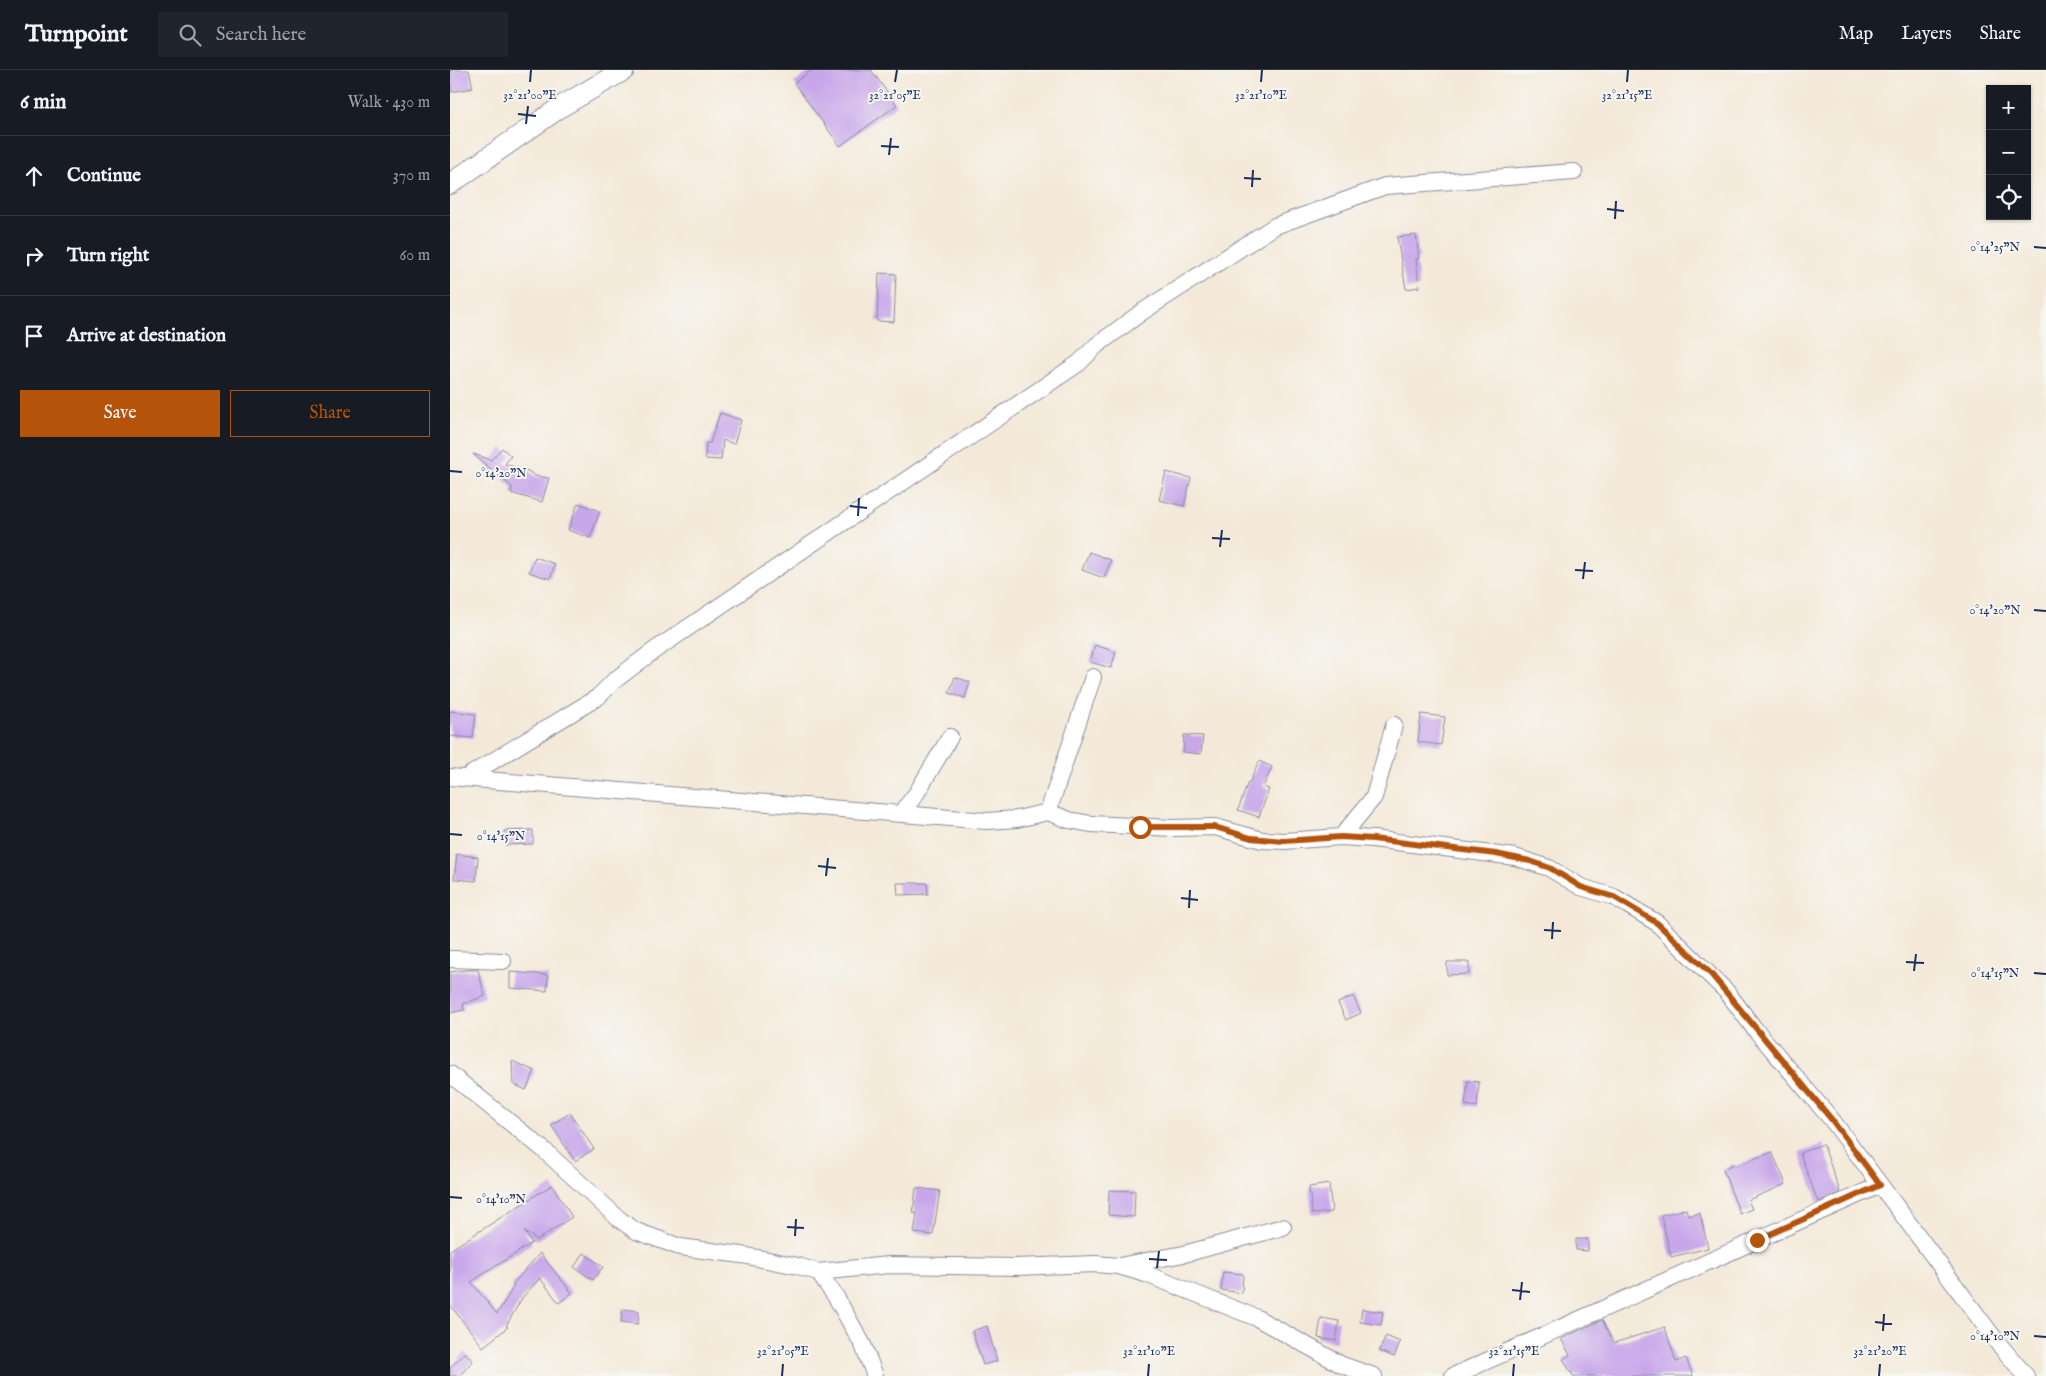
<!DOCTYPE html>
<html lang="en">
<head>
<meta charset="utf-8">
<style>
  body { margin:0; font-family:"IM FELL English",serif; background:#20242c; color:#f1f3f6 }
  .controls { position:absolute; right:15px; top:15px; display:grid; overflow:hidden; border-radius:0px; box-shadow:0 1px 4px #0004 }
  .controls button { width:45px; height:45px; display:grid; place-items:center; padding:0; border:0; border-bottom:1px solid #363941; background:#171b24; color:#f1f3f6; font:25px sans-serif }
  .stop { position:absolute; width:15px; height:15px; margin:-11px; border:4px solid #b45309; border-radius:50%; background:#fff }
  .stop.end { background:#b45309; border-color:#fff; box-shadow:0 1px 5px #0008 }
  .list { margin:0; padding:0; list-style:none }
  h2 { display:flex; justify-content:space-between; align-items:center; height:65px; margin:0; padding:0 20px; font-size:21px }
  h2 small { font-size:16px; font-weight:400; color:#9ea1a6 }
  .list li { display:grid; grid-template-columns:32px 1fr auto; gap:15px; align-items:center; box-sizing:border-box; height:80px; padding:0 20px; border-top:1px solid #363941 }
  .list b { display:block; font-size:19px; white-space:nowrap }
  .list em { font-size:16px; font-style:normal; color:#9ea1a6 }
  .actions { display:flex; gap:10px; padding:15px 20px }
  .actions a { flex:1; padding:11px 0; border:1px solid #b45309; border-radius:0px; text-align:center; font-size:18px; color:#b45309 }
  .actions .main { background:#b45309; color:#fff }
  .icon { flex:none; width:28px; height:28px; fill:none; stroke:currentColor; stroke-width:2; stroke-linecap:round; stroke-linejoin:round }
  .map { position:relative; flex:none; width:1596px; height:1306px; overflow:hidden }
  header { display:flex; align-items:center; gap:30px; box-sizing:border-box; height:70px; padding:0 25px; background:#171b24; border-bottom:1px solid #363941 }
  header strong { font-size:24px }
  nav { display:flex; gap:28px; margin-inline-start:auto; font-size:18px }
  .search { width:350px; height:45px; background:#20242c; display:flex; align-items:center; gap:12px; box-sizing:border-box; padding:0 18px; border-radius:0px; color:#9ea1a6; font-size:19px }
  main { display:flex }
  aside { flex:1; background:#171b24 }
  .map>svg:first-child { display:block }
  .building { fill:#c8a6ea }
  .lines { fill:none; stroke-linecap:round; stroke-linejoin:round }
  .minor-casing { stroke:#888c9b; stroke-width:18 }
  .major-casing { stroke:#888c9b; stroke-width:22 }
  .minor { stroke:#fff; stroke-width:16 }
  .major { stroke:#fff; stroke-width:20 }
  .route { stroke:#b45309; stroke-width:6 }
  .ticks { fill:none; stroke:#1b2f5e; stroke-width:2 }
  .ticks-label { font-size:12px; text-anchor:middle; fill:#1b2f5e; stroke:#f6f6f2; stroke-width:4; stroke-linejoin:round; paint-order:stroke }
</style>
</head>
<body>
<header>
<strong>Turnpoint</strong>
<div class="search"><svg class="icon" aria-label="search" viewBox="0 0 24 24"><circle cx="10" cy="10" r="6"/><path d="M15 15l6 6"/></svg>Search here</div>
<nav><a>Map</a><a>Layers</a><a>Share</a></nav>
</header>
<main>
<aside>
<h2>6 min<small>Walk · 430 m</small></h2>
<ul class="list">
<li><svg class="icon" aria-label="ahead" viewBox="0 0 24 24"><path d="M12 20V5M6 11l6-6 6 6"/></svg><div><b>Continue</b></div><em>370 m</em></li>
<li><svg class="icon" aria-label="right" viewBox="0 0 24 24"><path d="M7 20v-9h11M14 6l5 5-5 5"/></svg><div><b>Turn right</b></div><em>60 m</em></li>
<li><svg class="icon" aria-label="arrive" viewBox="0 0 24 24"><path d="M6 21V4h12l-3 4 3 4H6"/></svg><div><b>Arrive at destination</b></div></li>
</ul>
<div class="actions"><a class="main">Save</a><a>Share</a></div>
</aside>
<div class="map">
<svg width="1596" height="1306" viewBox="0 0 1596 1306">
  <rect width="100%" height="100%" fill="#f6f6f2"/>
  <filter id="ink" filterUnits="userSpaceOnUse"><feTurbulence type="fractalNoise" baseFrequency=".02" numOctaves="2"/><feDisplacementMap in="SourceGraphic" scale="10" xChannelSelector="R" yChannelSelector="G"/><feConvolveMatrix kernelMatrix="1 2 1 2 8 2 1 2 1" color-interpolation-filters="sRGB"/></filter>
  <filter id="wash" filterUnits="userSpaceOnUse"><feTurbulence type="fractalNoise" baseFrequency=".0096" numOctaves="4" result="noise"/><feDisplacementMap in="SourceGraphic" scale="20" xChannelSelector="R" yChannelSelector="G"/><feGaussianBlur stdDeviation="1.12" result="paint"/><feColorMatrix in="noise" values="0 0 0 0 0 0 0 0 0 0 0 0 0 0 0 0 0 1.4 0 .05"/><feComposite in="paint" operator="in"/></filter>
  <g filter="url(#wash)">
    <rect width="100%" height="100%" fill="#f4e9d8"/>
    <g id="blocks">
      <path class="building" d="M0,0h19l4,18 -22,4z
        M362,0h59l26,35 -57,41 -46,-63z
        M966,165l3,23 -3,1 3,28 -13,2 -9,-52z
        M429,203l17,1 -2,48 -17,-1z
        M270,343l21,7 -7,24 -11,-4 -2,20 -16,-1 1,-16h4z
        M52,378l9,8 -6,8 23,7 7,5 14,2 -7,24 -31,-9 1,-6 -39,-33 18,6z
        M716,402l25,6 -7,28 -25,-6z
        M128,433l22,8 -10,27 -22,-8z
        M639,482l22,8 -7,18 -22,-8z
        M85,487l20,7 -5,15 -21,-7z
        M645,575l21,7 -5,16 -21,-6z
        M505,607l15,5 -5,16 -16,-5z
        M0,641l26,3 -3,24 -23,-2z
        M971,644l24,3 -4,28 -23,-3z
        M734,665l19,1 -2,18 -18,-2z
        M809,691l13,6 -9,20 6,2 -10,28 -21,-7 10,-28h2z
        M83,760v14l-28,1 -1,-14z
        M7,784l21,3 -2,24 -22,-2z
        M447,813h30l1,11 -30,1z
        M997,892h22v12l-22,1z
        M15,900h13l7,26 -22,8 1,6 -14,3v-41z
        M60,902l38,3 -1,16 -37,-3z
        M903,926l8,17 -15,7 -8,-17z
        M62,991l23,10 -9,19 -13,-6z
        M1018,1011l11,1 -2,25 -12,-2z
        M120,1043l24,36 -19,12 -24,-36z
        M1373,1074l17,48 -22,10 -18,-49z
        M1322,1082l14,32 -38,16 4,9 -12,5 -17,-44 10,-6 2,2z
        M879,1114l3,28 -20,2 -3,-27z
        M102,1115l20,32 -35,23 -13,-9 8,12 -61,39 26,32 17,-28 -2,-1 28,-32 32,40 -13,10 -19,-25 -18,20 -16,28 2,1 -25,20 -33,-42v-55z
        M466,1118l24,3 -7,44 -19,-2 3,-19 -4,-1z
        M659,1120l26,1 -1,26 -26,-2z
        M1236,1139l2,7 12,-3 8,35 -37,9 -10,-42z
        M1126,1169h12v12l-12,-1z
        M134,1183l19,14 -10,13 -19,-13z
        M773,1202l20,2 -1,19 -21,-3z
        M173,1239l16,2 -1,13 -17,-2z
        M912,1239l21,3 -2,13 -21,-3z
        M871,1248l18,3 -3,20 -18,-3z
        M1152,1250l12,23 51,-16 11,35 10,-4 7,18h-120l-10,-17 7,-4 -9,-16z
        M537,1256l10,35 -14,4 -11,-34z
        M936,1266l14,6 -6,15 -15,-6z
        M15,1282l8,9 -14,15h-9v-8z"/>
    </g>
  </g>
  <g filter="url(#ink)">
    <use href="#blocks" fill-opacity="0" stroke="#888c9b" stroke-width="1"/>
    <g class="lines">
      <defs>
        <path id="minor" d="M0,707l537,44 30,-2 31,-7 21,8 22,4 82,4 42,-1 47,13 22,1 57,-4 32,2 142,18 34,11 32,19 33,10 43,26 70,69 27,36 78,92 165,222 29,34
          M15,708l133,-81 17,-17 37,-28 427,-289 18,-18 45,-33 133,-86 110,-40 189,-14
          M452,742l14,-18 34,-57
          M598,742l45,-135
          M891,767l33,-40 20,-72
          M0,889l53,2
          M0,1004l94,76 75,69 17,12 44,16 62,8 56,11 20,6 18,25 27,48 12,31
          M674,1195l60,-11 99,-27
          M368,1202l71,-7 126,2 81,-3 23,2 27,8 111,44 85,47 32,11
          M1003,1306l427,-191"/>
        <path id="major" d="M0,114l112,-78 62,-36"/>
      </defs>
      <use href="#minor" class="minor-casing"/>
      <use href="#major" class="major-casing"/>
      <use href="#minor" class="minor"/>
      <use href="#major" class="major"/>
    </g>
  </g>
  <g class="lines" filter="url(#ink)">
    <path class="route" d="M690,757h75l36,11 33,3 57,-4 32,2 123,15 34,7 20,7 31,19 33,10 43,26 54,51 121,146 48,65 -123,55"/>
  </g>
  <path class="ticks" d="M80,12l1,-12M445,12l2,-12M811,12l1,-12M1177,12l1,-12M68,44l18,2M76,54l2,-18M431,76l18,1M439,85l2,-17M794,108l17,1M802,117l1,-17M1157,139l17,2M1165,149l1,-18M1584,177l12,1M0,401l12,1M400,436l17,2M408,446l1,-18M762,468l18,1M770,477l2,-17M1125,500l18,1M1133,509l2,-17M1584,540l12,1M0,764l12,1M368,796l18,2M376,806l2,-18M731,828l17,2M739,838l1,-18M1094,860l17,1M1102,869l1,-17M1456,892l18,1M1464,901l2,-17M1584,903l12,1M0,1127l12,1M337,1157l17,1M345,1166l1,-17M699,1189l18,1M707,1198l2,-17M1062,1220l18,2M1070,1230l2,-18M1425,1252l17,2M1433,1261l1,-17M1584,1266l12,1M332,1306l1,-12M698,1306l1,-12M1063,1306l1,-12M1429,1306l1,-12"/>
  <g class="ticks-label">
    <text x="80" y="29">32°21'00"E</text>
    <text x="445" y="29">32°21'05"E</text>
    <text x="811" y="29">32°21'10"E</text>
    <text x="1177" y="29">32°21'15"E</text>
    <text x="1545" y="181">0°14'25"N</text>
    <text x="51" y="407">0°14'20"N</text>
    <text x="1545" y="544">0°14'20"N</text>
    <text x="51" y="770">0°14'15"N</text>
    <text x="1545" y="907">0°14'15"N</text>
    <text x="51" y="1133">0°14'10"N</text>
    <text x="1545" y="1270">0°14'10"N</text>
    <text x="333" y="1285">32°21'05"E</text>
    <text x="699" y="1285">32°21'10"E</text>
    <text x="1064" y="1285">32°21'15"E</text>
    <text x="1430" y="1285">32°21'20"E</text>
  </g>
</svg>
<div class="controls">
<button>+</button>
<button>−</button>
<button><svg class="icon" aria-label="locate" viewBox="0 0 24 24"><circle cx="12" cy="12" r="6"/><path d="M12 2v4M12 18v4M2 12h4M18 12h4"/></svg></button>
</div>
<div class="stop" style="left:690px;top:757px"></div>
<div class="stop end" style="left:1307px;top:1170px"></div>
</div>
</main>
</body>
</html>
